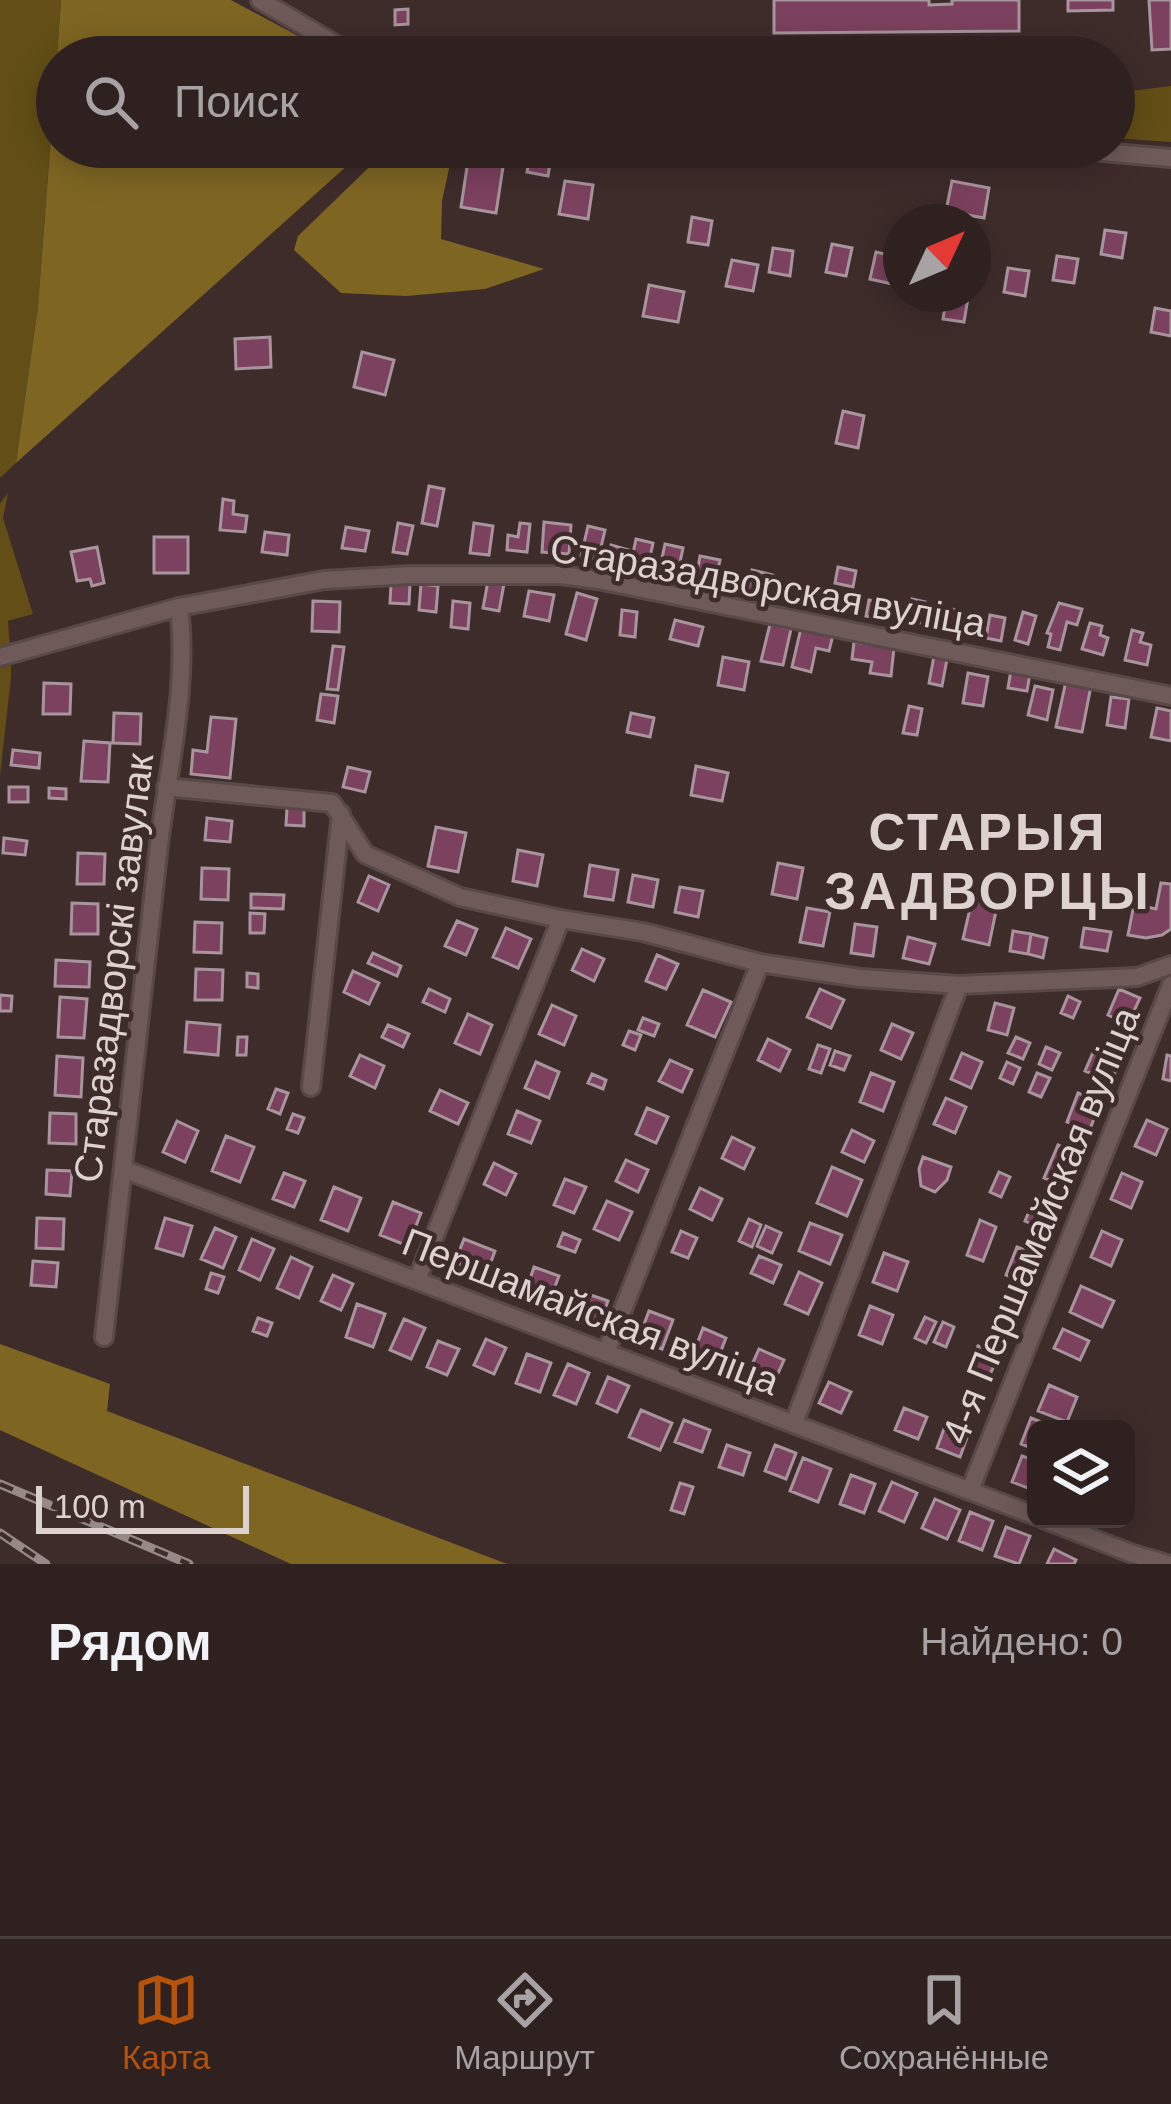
<!DOCTYPE html>
<html lang="ru">
<head>
<meta charset="utf-8">
<style>
  body { margin:0; font-family:Helvetica,sans-serif; background:#3a2e2d; color:#f1f3f6 }
  .controls { position:absolute; right:36px; bottom:36px; display:grid; overflow:hidden; border-radius:18px; box-shadow:0 6px 30px #0003 }
  .controls button { width:108px; height:108px; display:grid; place-items:center; padding:0; border:0; border-bottom:3px solid #493e3e; background:#2e2120; color:#f1f3f6; font:60px sans-serif }
  .compass { position:absolute; left:883px; top:204px; width:108px; height:108px; border-radius:50%; background:#2e2120; box-shadow:0 6px 30px #0003; rotate:46deg }
  .scale { position:absolute; left:36px; bottom:30px; width:213px; box-sizing:border-box; padding-left:12px; border:6px solid #ded2d1; border-top:0; font-size:33px; line-height:42px; white-space:nowrap; color:#ded2d1; -webkit-text-stroke:9px #3e2c2b; paint-order:stroke }
  .list { margin:0; padding:0; list-style:none }
  h2 { display:flex; justify-content:space-between; align-items:center; height:156px; margin:0; padding:0 48px; font-size:51px }
  h2 small { font-size:39px; font-weight:400; color:#a7a3a5 }
  .icon { flex:none; width:66px; height:66px; fill:none; stroke:currentColor; stroke-width:2; stroke-linecap:round; stroke-linejoin:round }
  .map { position:relative; flex:none; width:1171px; height:1564px; overflow:hidden }
  .search { position:absolute; background:#2e2120; box-shadow:0 6px 30px #0003; left:36px; right:36px; top:36px; height:132px; display:flex; align-items:center; gap:30px; box-sizing:border-box; padding:0 42px; border-radius:66px; color:#a7a3a5; font-size:45px }
  .sheet { height:372px; background:#2e2120 }
  nav { display:flex; justify-content:space-around; align-items:center; box-sizing:border-box; height:168px; border-top:3px solid #493e3e; background:#2e2120; font-size:33px; color:#a7a3a5 }
  nav a { display:grid; justify-items:center; gap:6px }
  nav .on { color:#b45309 }
  .map>svg:first-child { display:block }
  .green { fill:#624e16 }
  .forest { fill:#7e6522 }
  .building { fill:#7c415e; stroke:#a8949d; stroke-width:3 }
  .lines { fill:none; stroke-linecap:round; stroke-linejoin:round }
  .minor-casing { stroke:#584948; stroke-width:22 }
  .minor { stroke:#6e5a59; stroke-width:16 }
  .rail-casing { stroke:#978988; stroke-width:9 }
  .rail { stroke:#3e2c2b; stroke-width:4.5; stroke-dasharray:14; stroke-linecap:butt }
  .labels { text-anchor:middle; stroke-width:9; stroke-linejoin:round; paint-order:stroke }
  .street-label { font-size:39px; fill:#ded2d1; stroke:#3e2c2b }
  .district-label { font-size:51px; font-weight:bold; letter-spacing:3px; fill:#ded2d1; stroke:#3e2c2b }
</style>
</head>
<body>
<div class="map">
<svg width="1171" height="1564" viewBox="0 0 1171 1564">
  <rect width="100%" height="100%" fill="#3e2c2b"/>
  <path class="green" d="M0,0h61l-23,306 -22,157 -16,15z
    M499,52h599l-1,5h-601z
    M1171,86v56l-57,-4v-45z
    M8,493l-5,25 30,96 -25,7 2,28 -10,2v-148z
    M11,665v12l-11,99v-108z"/>
  <path class="forest" d="M61,0h170l106,57h-280z
    M57,58v89h311l-352,316 22,-157z
    M390,147h56l6,8 -10,46 -1,38 103,30 -59,20 -79,7 -65,-3 -47,-43 4,-14z
    M0,1344l110,40 -3,27 400,153h-216l-291,-134z"/>
  <path class="building" d="M774,0h155v5l23,-1v-4h67v31l-245,2z
    M1068,0h45v10l-45,1z
    M1149,0h22v49l-19,1z
    M408,9v15l-13,1v-15z
    M470,147h17l-2,17 18,3 -7,46 -35,-6z
    M531,148l21,3 -4,25 -21,-4z
    M565,181l28,4 -5,34 -29,-5z
    M952,181l37,7 -5,30 -38,-7z
    M692,217l20,4 -4,24 -20,-3z
    M1105,230l21,3 -4,25 -21,-4z
    M832,244l20,4 -6,28 -20,-4z
    M773,248l20,3 -3,25 -21,-4z
    M876,252l25,6 -5,27 -26,-6z
    M1057,256l21,3 -4,24 -21,-3z
    M732,260l26,5 -5,26 -27,-5z
    M1008,268l21,3 -4,25 -21,-4z
    M649,285l35,7 -6,30 -35,-6z
    M947,294l21,4 -4,24 -21,-3z
    M1155,308l16,3v25l-20,-4z
    M270,337l1,30 -35,2 -1,-30z
    M362,352l32,8 -9,35 -31,-8z
    M843,411l21,5 -6,32 -22,-5z
    M429,486l15,3 -7,37 -15,-3z
    M223,499l11,2 -1,13 14,2 -2,16 -25,-2z
    M544,522l27,3 -2,29 -27,-2z
    M398,523l15,3 -6,28 -14,-2z
    M474,523l19,3 -4,29 -19,-2z
    M520,523l10,1 -3,28 -20,-2 1,-15 10,2z
    M588,526l17,4 -7,30 -17,-4z
    M346,527l23,4 -4,20 -23,-3z
    M265,532l24,3 -2,20 -25,-3z
    M154,537h34v36h-34z
    M636,539l17,4 -7,33 -17,-4z
    M665,544l18,4 -7,33 -18,-4z
    M611,545l18,5 -6,20 -17,-5z
    M97,547l7,36 -12,3 -2,-7 -13,2 -6,-29z
    M700,556l20,4 -5,23 -19,-4z
    M838,567l18,4 -3,16 -18,-4z
    M752,570l21,5 -6,22 -20,-4z
    M488,581l16,3 -5,27 -16,-3z
    M391,583l19,1 -1,20 -19,-1z
    M421,584l17,2 -2,26 -17,-2z
    M806,587l23,5 -3,18 -24,-5z
    M529,591l25,4 -5,26 -25,-5z
    M577,593l20,6 -11,41 -20,-6z
    M912,599l13,3 -4,21 -13,-2z
    M869,600l16,3 -3,16 -16,-3z
    M313,601l27,1 -1,30 -27,-1z
    M453,601l17,2 -2,26 -17,-2z
    M1059,603l23,6 -5,16 -10,-3 -7,28 -12,-3 3,-13 -4,-1z
    M943,607l17,4 -3,16 -17,-3z
    M622,610l15,2 -2,25 -15,-2z
    M1023,612l13,4 -8,28 -13,-4z
    M990,615l15,3 -4,23 -15,-3z
    M675,620l28,7 -5,19 -28,-7z
    M1090,623l12,3 -2,9 8,3 -5,17 -21,-6z
    M770,624l21,5 -8,36 -22,-4z
    M801,628l32,7 -4,16 -13,-3 -5,24 -19,-5z
    M1132,630l11,3 -3,9 11,3 -4,20 -22,-5z
    M854,642l40,6 -3,28 -21,-3 2,-11 -20,-3z
    M333,646l11,1 -6,43 -11,-1z
    M934,656l13,3 -5,27 -13,-3z
    M723,657l26,5 -5,28 -26,-5z
    M1011,670l19,3 -3,18 -19,-3z
    M968,673l20,4 -5,29 -20,-3z
    M1066,681l25,5 -9,46 -26,-5z
    M44,683l27,1 -1,30h-27z
    M1035,686l18,4 -6,30 -19,-5z
    M321,694l17,2 -4,27 -17,-3z
    M1111,697l18,2 -4,29 -18,-3z
    M909,706l13,3 -5,26 -14,-2z
    M1157,708l14,3v30l-20,-4z
    M114,713l27,1 -1,30 -27,-1z
    M631,713l23,5 -4,19 -23,-5z
    M211,717l25,2 -6,59 -39,-4 2,-24 14,2z
    M84,741l26,2 -2,39 -27,-1z
    M13,750l27,3 -1,15 -28,-3z
    M696,766l32,7 -6,28 -31,-6z
    M348,767l22,5 -5,20 -22,-5z
    M9,787h19v15h-19z
    M49,788l17,1v10l-17,-1z
    M287,807h17v19l-18,-1z
    M207,818l25,3 -2,21 -25,-2z
    M436,827l30,6 -8,39 -30,-6z
    M4,838l23,3 -2,14 -22,-2z
    M518,850l25,5 -6,31 -24,-5z
    M78,853l27,1 -1,30h-27z
    M778,863l25,5 -6,31 -25,-5z
    M590,865l28,5 -5,30 -28,-4z
    M202,868l27,1 -1,31 -27,-1z
    M633,875l25,5 -5,27 -25,-5z
    M369,876l20,9 -11,26 -20,-9z
    M1161,883l10,1v45l-9,6 -16,3 -18,-3 6,-31 22,5z
    M680,887l23,4 -5,26 -23,-5z
    M251,894l33,1 -1,14 -32,-1z
    M972,900l25,6 -8,39 -26,-6z
    M72,903l26,1v30h-27z
    M807,908l23,4 -7,34 -23,-4z
    M250,913l15,1 -1,19h-14z
    M457,921l20,8 -11,26 -21,-9z
    M195,922l27,1 -1,30 -27,-1z
    M855,924l22,3 -4,29 -22,-3z
    M506,928l25,11 -13,29 -25,-11z
    M1084,928l27,4 -4,19 -26,-4z
    M1013,931l18,3 -3,20 -18,-3z
    M1031,934l16,4 -4,20 -15,-4z
    M908,937l27,7 -6,20 -26,-6z
    M582,949l22,10 -10,22 -22,-11z
    M373,953l28,13 -4,10 -29,-13z
    M657,955l21,9 -12,25 -20,-8z
    M56,960l34,2 -1,25 -34,-1z
    M196,969l27,1 -1,30h-27z
    M353,971l26,12 -10,21 -25,-12z
    M247,973l11,1v14l-11,-1z
    M429,989l21,10 -5,13 -22,-10z
    M820,989l24,11 -13,28 -24,-11z
    M1119,989l21,9 -12,26 -20,-9z
    M703,990l28,12 -16,35 -28,-12z
    M0,995l12,1 -1,15h-11z
    M1068,996l12,6 -7,16 -12,-5z
    M60,997l27,2 -3,39 -26,-1z
    M995,1003l19,5 -7,27 -19,-5z
    M552,1005l24,11 -12,29 -25,-11z
    M468,1014l24,11 -12,29 -25,-11z
    M643,1018l16,6 -5,12 -16,-6z
    M187,1022l33,3 -2,30 -33,-3z
    M892,1024l21,9 -12,26 -20,-9z
    M388,1025l21,9 -6,13 -21,-10z
    M629,1031l12,4 -6,15 -12,-5z
    M238,1037h9l-1,18h-9z
    M1016,1037l14,6 -7,16 -15,-6z
    M768,1039l22,11 -10,21 -22,-11z
    M818,1045l12,4 -9,24 -12,-4z
    M1046,1047l14,6 -8,17 -13,-6z
    M1095,1048l26,10 -10,24 -26,-11z
    M835,1051l15,5 -6,14 -14,-5z
    M962,1053l20,9 -11,26 -20,-9z
    M360,1055l24,11 -9,22 -25,-12z
    M1167,1055l4,1v25l-8,-2z
    M57,1056l26,2 -2,39 -26,-2z
    M670,1060l22,10 -10,22 -23,-11z
    M536,1062l23,10 -10,26 -24,-10z
    M1007,1062l13,6 -7,16 -13,-6z
    M871,1073l23,9 -11,29 -23,-9z
    M1037,1073l13,5 -9,19 -12,-5z
    M592,1074l14,6 -3,9 -15,-6z
    M276,1089l12,4 -8,21 -12,-5z
    M440,1090l28,13 -10,21 -28,-13z
    M1078,1093l23,9 -12,29 -22,-9z
    M946,1098l20,9 -11,26 -21,-9z
    M647,1108l21,9 -12,26 -20,-9z
    M517,1111l23,10 -9,22 -23,-9z
    M50,1113l26,1v30l-27,-1z
    M293,1114l11,4 -6,15 -11,-4z
    M1147,1120l20,9 -11,26 -21,-9z
    M177,1121l21,10 -13,31 -22,-10z
    M852,1130l22,11 -10,21 -22,-10z
    M226,1136l28,11 -14,35 -28,-11z
    M732,1137l22,11 -10,21 -22,-11z
    M1058,1145l21,9 -13,33 -22,-9z
    M923,1157l28,10 -4,13 -12,12 -14,-6 -2,-17z
    M626,1160l22,10 -10,22 -22,-11z
    M494,1163l22,11 -10,21 -22,-11z
    M832,1167l30,13 -15,36 -30,-13z
    M47,1170l25,1 -2,25 -24,-2z
    M999,1172l11,5 -9,20 -11,-5z
    M284,1173l21,8 -11,26 -21,-8z
    M1122,1173l20,9 -11,26 -20,-9z
    M565,1179l21,8 -12,26 -20,-8z
    M334,1187l27,11 -13,33 -27,-11z
    M700,1188l22,11 -10,21 -22,-11z
    M1036,1195l21,9 -12,26 -20,-9z
    M607,1201l25,11 -13,28 -25,-11z
    M393,1202l28,11 -13,33 -28,-11z
    M37,1218l27,1 -1,30 -27,-1z
    M165,1218l27,8 -9,30 -27,-8z
    M749,1219l12,6 -9,22 -13,-6z
    M980,1220l16,7 -13,34 -16,-6z
    M810,1223l32,12 -12,29 -31,-13z
    M766,1226l15,7 -9,20 -15,-7z
    M215,1228l21,9 -13,31 -22,-9z
    M681,1231l16,7 -9,20 -16,-6z
    M1102,1231l20,9 -11,26 -20,-9z
    M563,1233l17,7 -5,12 -17,-6z
    M252,1239l22,10 -14,31 -21,-10z
    M464,1239l31,12 -9,24 -31,-13z
    M1017,1247l24,9 -11,29 -24,-10z
    M884,1253l24,9 -11,29 -24,-9z
    M759,1256l22,9 -8,18 -22,-10z
    M291,1257l21,10 -13,31 -22,-10z
    M33,1261l25,2 -2,24 -25,-2z
    M534,1267l25,9 -8,21 -24,-9z
    M799,1272l23,11 -14,31 -23,-10z
    M211,1273l13,4 -6,16 -12,-4z
    M333,1275l20,9 -12,26 -20,-9z
    M1081,1286l33,15 -12,26 -32,-15z
    M585,1293l23,8 -8,22 -23,-8z
    M357,1304l28,10 -12,33 -27,-10z
    M870,1306l23,9 -11,29 -23,-9z
    M649,1311l24,9 -11,29 -24,-9z
    M925,1317l11,5 -10,21 -11,-5z
    M258,1318l14,5 -5,13 -14,-5z
    M404,1319l21,9 -14,31 -21,-9z
    M943,1322l11,5 -8,20 -12,-5z
    M703,1328l23,10 -11,28 -23,-9z
    M1063,1329l26,12 -9,19 -26,-12z
    M486,1339l20,9 -12,26 -20,-9z
    M438,1341l21,8 -12,26 -20,-8z
    M978,1346l21,9 -12,26 -20,-9z
    M759,1349l25,11 -13,29 -25,-11z
    M527,1354l24,9 -11,29 -24,-9z
    M568,1364l21,9 -13,31 -22,-9z
    M608,1377l21,9 -12,26 -20,-9z
    M829,1382l22,10 -10,21 -22,-10z
    M1049,1385l28,12 -10,25 -29,-11z
    M904,1408l23,9 -9,22 -23,-9z
    M641,1410l31,13 -12,27 -31,-13z
    M1031,1418l28,11h-23v21l-15,-6z
    M684,1420l26,10 -8,22 -27,-10z
    M945,1426l23,9 -8,22 -23,-9z
    M727,1445l23,8 -7,22 -24,-8z
    M775,1445l21,8 -10,26 -21,-8z
    M1022,1456l14,5v30l-24,-9z
    M803,1458l28,11 -13,33 -28,-11z
    M851,1475l24,9 -11,29 -24,-9z
    M892,1482l25,11 -13,29 -25,-11z
    M680,1483l13,4 -9,27 -13,-4z
    M935,1499l25,11 -13,29 -25,-11z
    M970,1512l23,9 -11,29 -23,-9z
    M1006,1527l24,9 -11,28 -24,-8z
    M1054,1549l22,11 -2,4h-27z"/>
  <g class="lines">
    <defs>
      <path id="minor" d="M260,0l97,57
        M1046,147l125,11
        M0,657l179,-50 145,-27 87,-5h149l38,5 573,116
        M166,787l166,16 33,51 95,43 101,22 82,13 117,31 100,15 99,7 178,-8 34,-12
        M311,1087l30,-273
        M123,1169l913,347
        M417,1280l144,-361
        M104,1337c18,-161 36,-323 54,-484 9,-82 31,-164 21,-246
        M606,1352l154,-389
        M794,1423l165,-438
        M970,1490l201,-505
        M1043,1519l90,35 34,10"/>
    </defs>
    <use href="#minor" class="minor-casing"/>
    <use href="#minor" class="minor"/>
    <defs>
      <path id="rail" d="M0,1484l189,80
        M0,1533l46,31"/>
    </defs>
    <use href="#rail" class="rail-casing"/>
    <use href="#rail" class="rail"/>
  </g>
  <g class="labels">
    <g class="street-label">
      <text transform="translate(768 585) rotate(10)" y="14">Старазадворская вуліца</text>
      <text transform="translate(113 968) rotate(-83)" y="14">Старазадворскі завулак</text>
      <text transform="translate(1040 1225) rotate(-68)" y="14">4-я Першамайская вуліца</text>
      <text transform="translate(591 1311) rotate(21)" y="14">Першамайская вуліца</text>
    </g>
    <g class="district-label">
      <text x="988" y="850">СТАРЫЯ<tspan x="988" dy="59">ЗАДВОРЦЫ</tspan></text>
    </g>
  </g>
</svg>
<div class="controls">
<button><svg class="icon" aria-label="layers" viewBox="0 0 24 24"><path d="M12 4l9 5-9 5-9-5zM3 14l9 5 9-5"/></svg></button>
</div>
<svg class="compass" viewBox="-18 -18 36 36"><path d="M0-13l5 13h-10z" fill="#e53935"/><path d="M0 13l5-13h-10z" fill="#a7a3a5"/></svg>
<div class="scale">100 m</div>
<div class="search"><svg class="icon" aria-label="search" viewBox="0 0 24 24"><circle cx="10" cy="10" r="6"/><path d="M15 15l6 6"/></svg>Поиск</div>
</div>
<section class="sheet">
<h2>Рядом<small>Найдено: 0</small></h2>
<ul class="list">
</ul>
</section>
<nav>
<a class="on"><svg class="icon" aria-label="map" viewBox="0 0 24 24"><path d="M3 6l6-2 6 2 6-2v14l-6 2-6-2-6 2zM9 4v14M15 6v14"/></svg>Карта</a>
<a><svg class="icon" aria-label="directions" viewBox="0 0 24 24"><path d="M12 3l9 9-9 9-9-9zM9 14v-3h6M13 9l2 2-2 2"/></svg>Маршрут</a>
<a><svg class="icon" aria-label="saved" viewBox="0 0 24 24"><path d="M7 4h10v16l-5-4-5 4z"/></svg>Сохранённые</a>
</nav>
</body>
</html>
